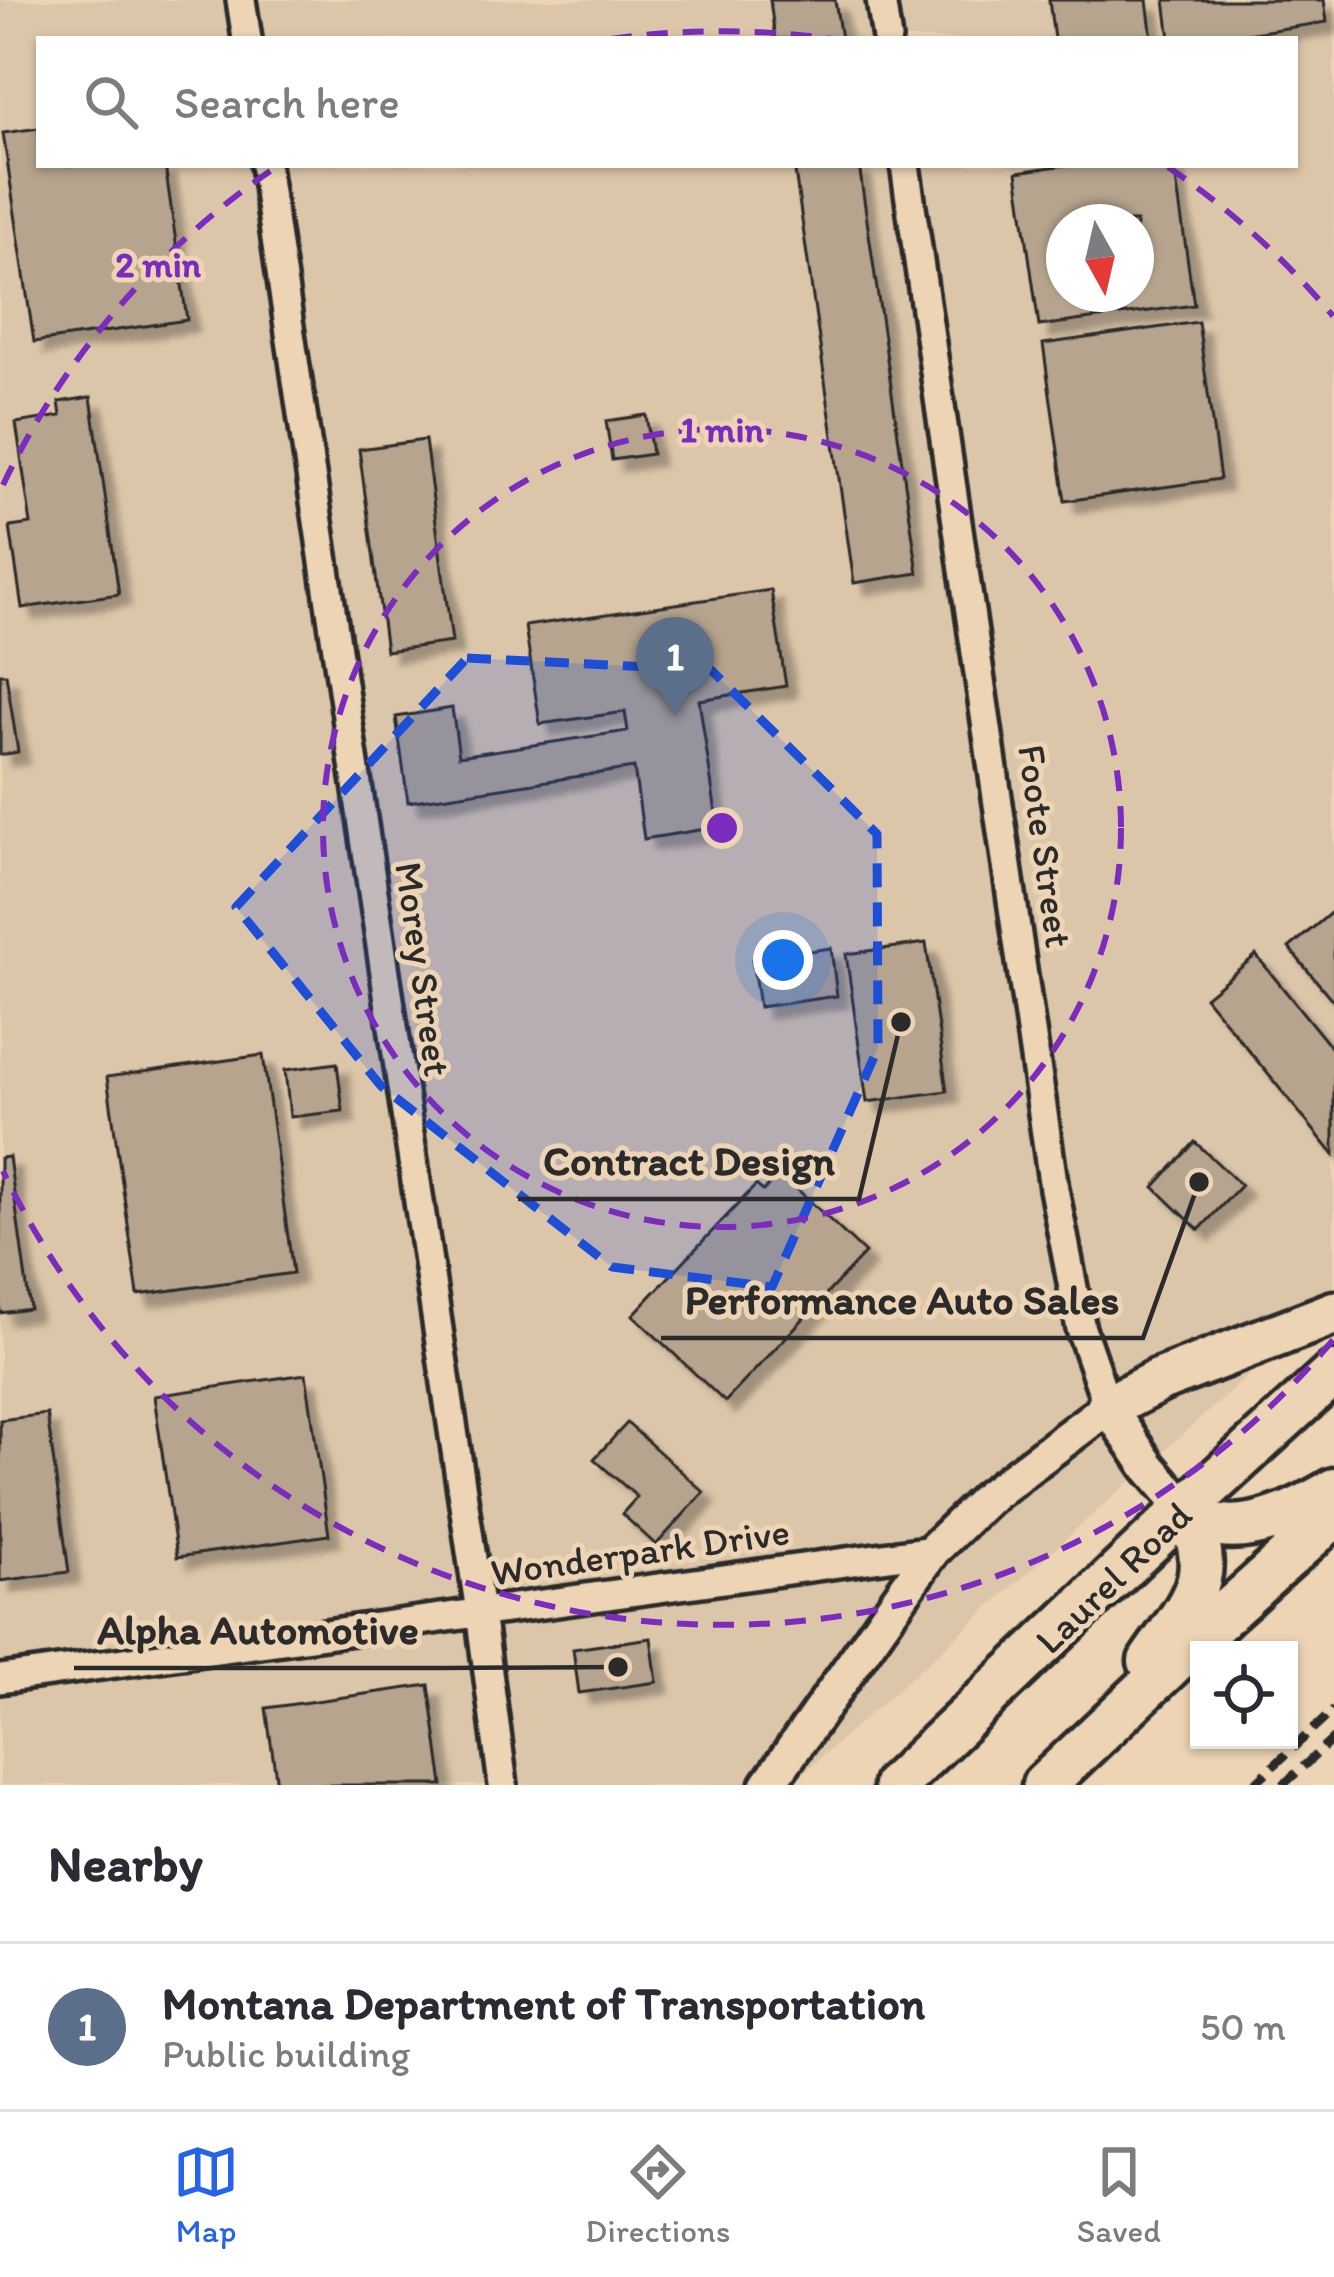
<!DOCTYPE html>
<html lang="en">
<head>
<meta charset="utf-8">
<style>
  body { margin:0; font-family:Itim,sans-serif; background:#f7f7f7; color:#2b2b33 }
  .controls { position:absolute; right:36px; bottom:36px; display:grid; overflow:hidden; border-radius:0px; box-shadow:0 3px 9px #0004 }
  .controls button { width:108px; height:108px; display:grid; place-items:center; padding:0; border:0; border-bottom:3px solid #e1e1e2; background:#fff; color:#2b2b33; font:60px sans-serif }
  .compass { position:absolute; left:1046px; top:204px; width:108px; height:108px; border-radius:50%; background:#fff; box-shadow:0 3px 9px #0004; rotate:172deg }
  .you { position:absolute; left:783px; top:960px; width:42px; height:42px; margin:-30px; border:9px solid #fff; border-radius:50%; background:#1a73e8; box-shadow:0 0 0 18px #1a73e833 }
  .badge { display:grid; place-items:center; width:78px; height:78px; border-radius:50%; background:#2563eb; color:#fff; font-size:39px; font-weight:700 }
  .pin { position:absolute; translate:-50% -99px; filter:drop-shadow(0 3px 6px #0008) }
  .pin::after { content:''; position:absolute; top:63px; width:42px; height:36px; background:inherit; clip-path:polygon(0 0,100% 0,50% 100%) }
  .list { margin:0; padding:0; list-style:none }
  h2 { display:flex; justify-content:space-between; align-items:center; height:156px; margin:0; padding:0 48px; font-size:51px }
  h2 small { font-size:39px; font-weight:400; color:#7c7c81 }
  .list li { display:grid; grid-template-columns:78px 1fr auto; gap:36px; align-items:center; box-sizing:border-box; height:168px; padding:0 48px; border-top:3px solid #e1e1e2 }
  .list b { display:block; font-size:45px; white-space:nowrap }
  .list p { margin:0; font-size:39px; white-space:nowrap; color:#7c7c81 }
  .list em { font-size:39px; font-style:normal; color:#7c7c81 }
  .icon { flex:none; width:66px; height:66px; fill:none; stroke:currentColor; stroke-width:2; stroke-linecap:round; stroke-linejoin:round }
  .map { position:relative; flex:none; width:1334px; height:1785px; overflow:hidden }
  .search { position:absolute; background:#fff; box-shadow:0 3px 9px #0004; left:36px; right:36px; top:36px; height:132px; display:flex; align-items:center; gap:30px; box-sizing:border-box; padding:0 42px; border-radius:0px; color:#7c7c81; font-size:45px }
  .sheet { height:324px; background:#fff }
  nav { display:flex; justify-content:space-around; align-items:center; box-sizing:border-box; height:168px; border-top:3px solid #e1e1e2; background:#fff; font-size:33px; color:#7c7c81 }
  nav a { display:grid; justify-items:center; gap:6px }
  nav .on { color:#2563eb }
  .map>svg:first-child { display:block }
  .built { fill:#dcc6a9; fill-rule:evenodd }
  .building { fill:#b6a48e; stroke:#2b2b2b; stroke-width:3; fill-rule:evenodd; filter:url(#shadow) }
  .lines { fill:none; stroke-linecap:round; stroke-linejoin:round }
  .minor-casing { stroke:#2b2b2b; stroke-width:36 }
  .tertiary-casing { stroke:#2b2b2b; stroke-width:42 }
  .primary-casing { stroke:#2b2b2b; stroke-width:51 }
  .minor { stroke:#ecd4b4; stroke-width:27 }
  .tertiary { stroke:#ecd4b4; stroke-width:33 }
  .primary { stroke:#ecd4b4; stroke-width:42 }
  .rail { stroke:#2b2b2b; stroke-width:9; stroke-dasharray:18 9; stroke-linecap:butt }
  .marked { fill:#1d4ed8; fill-opacity:0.2; stroke:#1d4ed8; stroke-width:9; stroke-dasharray:24 15; stroke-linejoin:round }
  .ring { fill:none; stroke:#7b2cbf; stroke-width:6; stroke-dasharray:21 15 }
  .labels { text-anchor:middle; stroke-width:10; stroke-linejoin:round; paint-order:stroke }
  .street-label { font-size:39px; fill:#2b2b2b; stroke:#ecd4b4 }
  .centre { fill:#7b2cbf; stroke:#ecd4b4; stroke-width:6 }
  .ring-label { font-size:36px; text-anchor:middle; font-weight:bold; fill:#7b2cbf; stroke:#ecd4b4; stroke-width:10; stroke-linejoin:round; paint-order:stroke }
  .leader { fill:none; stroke:#2b2b2b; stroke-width:4.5 }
  .callout-dot { fill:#2b2b2b; stroke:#ecd4b4; stroke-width:4.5 }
  .callout-label { font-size:42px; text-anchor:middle; font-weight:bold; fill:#2b2b2b; stroke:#ecd4b4; stroke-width:10; stroke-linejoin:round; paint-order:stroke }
</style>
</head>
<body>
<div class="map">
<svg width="1334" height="1785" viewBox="0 0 1334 1785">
  <defs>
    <filter id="shadow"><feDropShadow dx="11" dy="11" stdDeviation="3" flood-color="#0004"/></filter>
  </defs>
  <rect width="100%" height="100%" fill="#ecd4b4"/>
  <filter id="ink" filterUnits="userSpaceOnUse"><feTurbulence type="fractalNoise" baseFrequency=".00833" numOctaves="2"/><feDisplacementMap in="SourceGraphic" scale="24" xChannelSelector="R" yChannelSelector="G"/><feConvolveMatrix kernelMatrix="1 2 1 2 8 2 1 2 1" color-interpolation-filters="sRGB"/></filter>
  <g filter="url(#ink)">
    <path class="built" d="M0,0h1334v1299l-544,486h-790zM39,39h1256v126h-1256zM1064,222h72v72h-72z"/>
    <path class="building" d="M770,0h65l6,39h-66z
      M1049,0h98l5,39h-98z
      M1165,0h159l3,22 -114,17h-43z
      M39,128v37h126l22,155 -153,22 -31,-209z
      M794,165h65l59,408 -64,10z
      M1065,165h109l20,140 -155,21 -22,-154zM1064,222h72v72h-72z
      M1198,322l22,157 -155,22 -22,-157z
      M91,397l28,197 -97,14 -12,-81 21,-3 -15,-101 45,-7 -2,-14z
      M646,415l6,39 -40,6 -6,-39z
      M425,440l27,202 -66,9 -27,-202z
      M771,590l15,96 -87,14 19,127 -74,12 -10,-71 -226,34 -12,-85 56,-9 7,48 169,-25 -3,-19 -85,12 -15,-98z
      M0,674h6l12,78 -18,3z
      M1334,910v92l-45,-54z
      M926,943l21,148 -80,11 -21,-148z
      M831,948l6,48 -78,11 -7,-48z
      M1256,955l78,96v104l-129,-158z
      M263,1055l30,218 -155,22 -31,-218z
      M337,1063l6,48 -53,6 -5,-47z
      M1195,1142l46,43 -42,45 -45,-43z
      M9,1157l21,152 -30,4v-155z
      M780,1173l85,80 -140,149 -92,-87 123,-130 7,6z
      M306,1374l23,161 -152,22 -23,-161z
      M47,1414l22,158 -69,9v-161z
      M627,1423l77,69 -48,53 -34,-31 15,-17 -43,-38z
      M651,1638l6,44 -78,11 -6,-44z
      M429,1685l14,100h-166l-11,-77z"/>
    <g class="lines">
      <defs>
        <path id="minor" d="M241,0l6,39
          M881,0l6,39
          M265,165l215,1447 23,173
          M905,165l149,1024 27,140 27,78
          M0,1679l933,-129"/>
        <path id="tertiary" d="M768,1785l165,-235 54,-52 121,-91 40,59 37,43"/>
        <path id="primary" d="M1108,1407l52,-27 174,-67
          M1185,1509c9,6 16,12 26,15 41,11 89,-14 123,-34
          M1150,1661c38,-56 72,-83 35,-152
          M895,1785l290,-276 149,-136
          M1044,1785l183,-173 107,-96"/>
      </defs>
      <use href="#minor" class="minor-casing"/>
      <use href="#tertiary" class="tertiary-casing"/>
      <use href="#primary" class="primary-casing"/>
      <use href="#minor" class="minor"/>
      <use href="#tertiary" class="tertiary"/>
      <use href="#primary" class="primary"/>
      <path class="rail" d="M1253,1785l81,-75
        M1283,1785l51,-47"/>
    </g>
  </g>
  <path class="marked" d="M467,658l244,12 166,164 1,214 -106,239 -160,-20 -231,-181 -145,-179z"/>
  <g class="ring">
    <circle cx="722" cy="828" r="399"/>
    <path d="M1333 1340A797 797 0 0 1 3 1171M3 485A797 797 0 0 1 276 167M611 39A797 797 0 0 1 833 39M1168 167A797 797 0 0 1 1333 316"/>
  </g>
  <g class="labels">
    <g class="street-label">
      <text transform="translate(1046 846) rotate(82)" y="14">Foote Street</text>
      <text transform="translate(424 969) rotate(82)" y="14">Morey Street</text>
      <text transform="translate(640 1551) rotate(-8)" y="14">Wonderpark Drive</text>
      <text transform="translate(1113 1577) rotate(-44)" y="14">Laurel Road</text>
    </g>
  </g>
  <circle cx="722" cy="828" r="18" class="centre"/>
  <g class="ring-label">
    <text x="158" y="277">2 min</text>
    <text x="722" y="442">1 min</text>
  </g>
  <path class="leader" d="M901 1022L859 1199H518M1199 1182L1143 1338H661M618 1667L443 1668H74"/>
  <g class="callout-dot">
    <circle cx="901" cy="1022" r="12"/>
    <circle cx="1199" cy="1182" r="12"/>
    <circle cx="618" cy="1667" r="12"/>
  </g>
  <g class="callout-label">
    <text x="689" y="1175">Contract Design</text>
    <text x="902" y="1314">Performance Auto Sales</text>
    <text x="258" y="1644">Alpha Automotive</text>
  </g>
</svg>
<div class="controls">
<button><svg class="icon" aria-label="locate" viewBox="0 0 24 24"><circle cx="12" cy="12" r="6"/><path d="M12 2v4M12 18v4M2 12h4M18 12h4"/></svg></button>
</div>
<svg class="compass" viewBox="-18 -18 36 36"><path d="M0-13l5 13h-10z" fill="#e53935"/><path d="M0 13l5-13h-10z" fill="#7c7c81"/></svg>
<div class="you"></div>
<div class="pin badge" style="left:675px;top:716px;background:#5c6f8a">1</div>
<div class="search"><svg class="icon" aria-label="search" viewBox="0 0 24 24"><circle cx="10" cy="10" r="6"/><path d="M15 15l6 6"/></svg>Search here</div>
</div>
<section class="sheet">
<h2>Nearby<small></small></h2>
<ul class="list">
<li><span class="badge" style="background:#5c6f8a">1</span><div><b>Montana Department of Transportation</b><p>Public building</p></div><em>50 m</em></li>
</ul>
</section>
<nav>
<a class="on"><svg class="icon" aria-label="map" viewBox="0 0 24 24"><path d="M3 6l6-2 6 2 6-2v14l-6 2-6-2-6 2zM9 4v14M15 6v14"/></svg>Map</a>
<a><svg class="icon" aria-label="directions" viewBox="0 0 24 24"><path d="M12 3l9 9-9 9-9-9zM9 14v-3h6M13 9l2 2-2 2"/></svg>Directions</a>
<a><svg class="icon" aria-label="saved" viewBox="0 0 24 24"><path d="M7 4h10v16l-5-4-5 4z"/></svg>Saved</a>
</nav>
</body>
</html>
